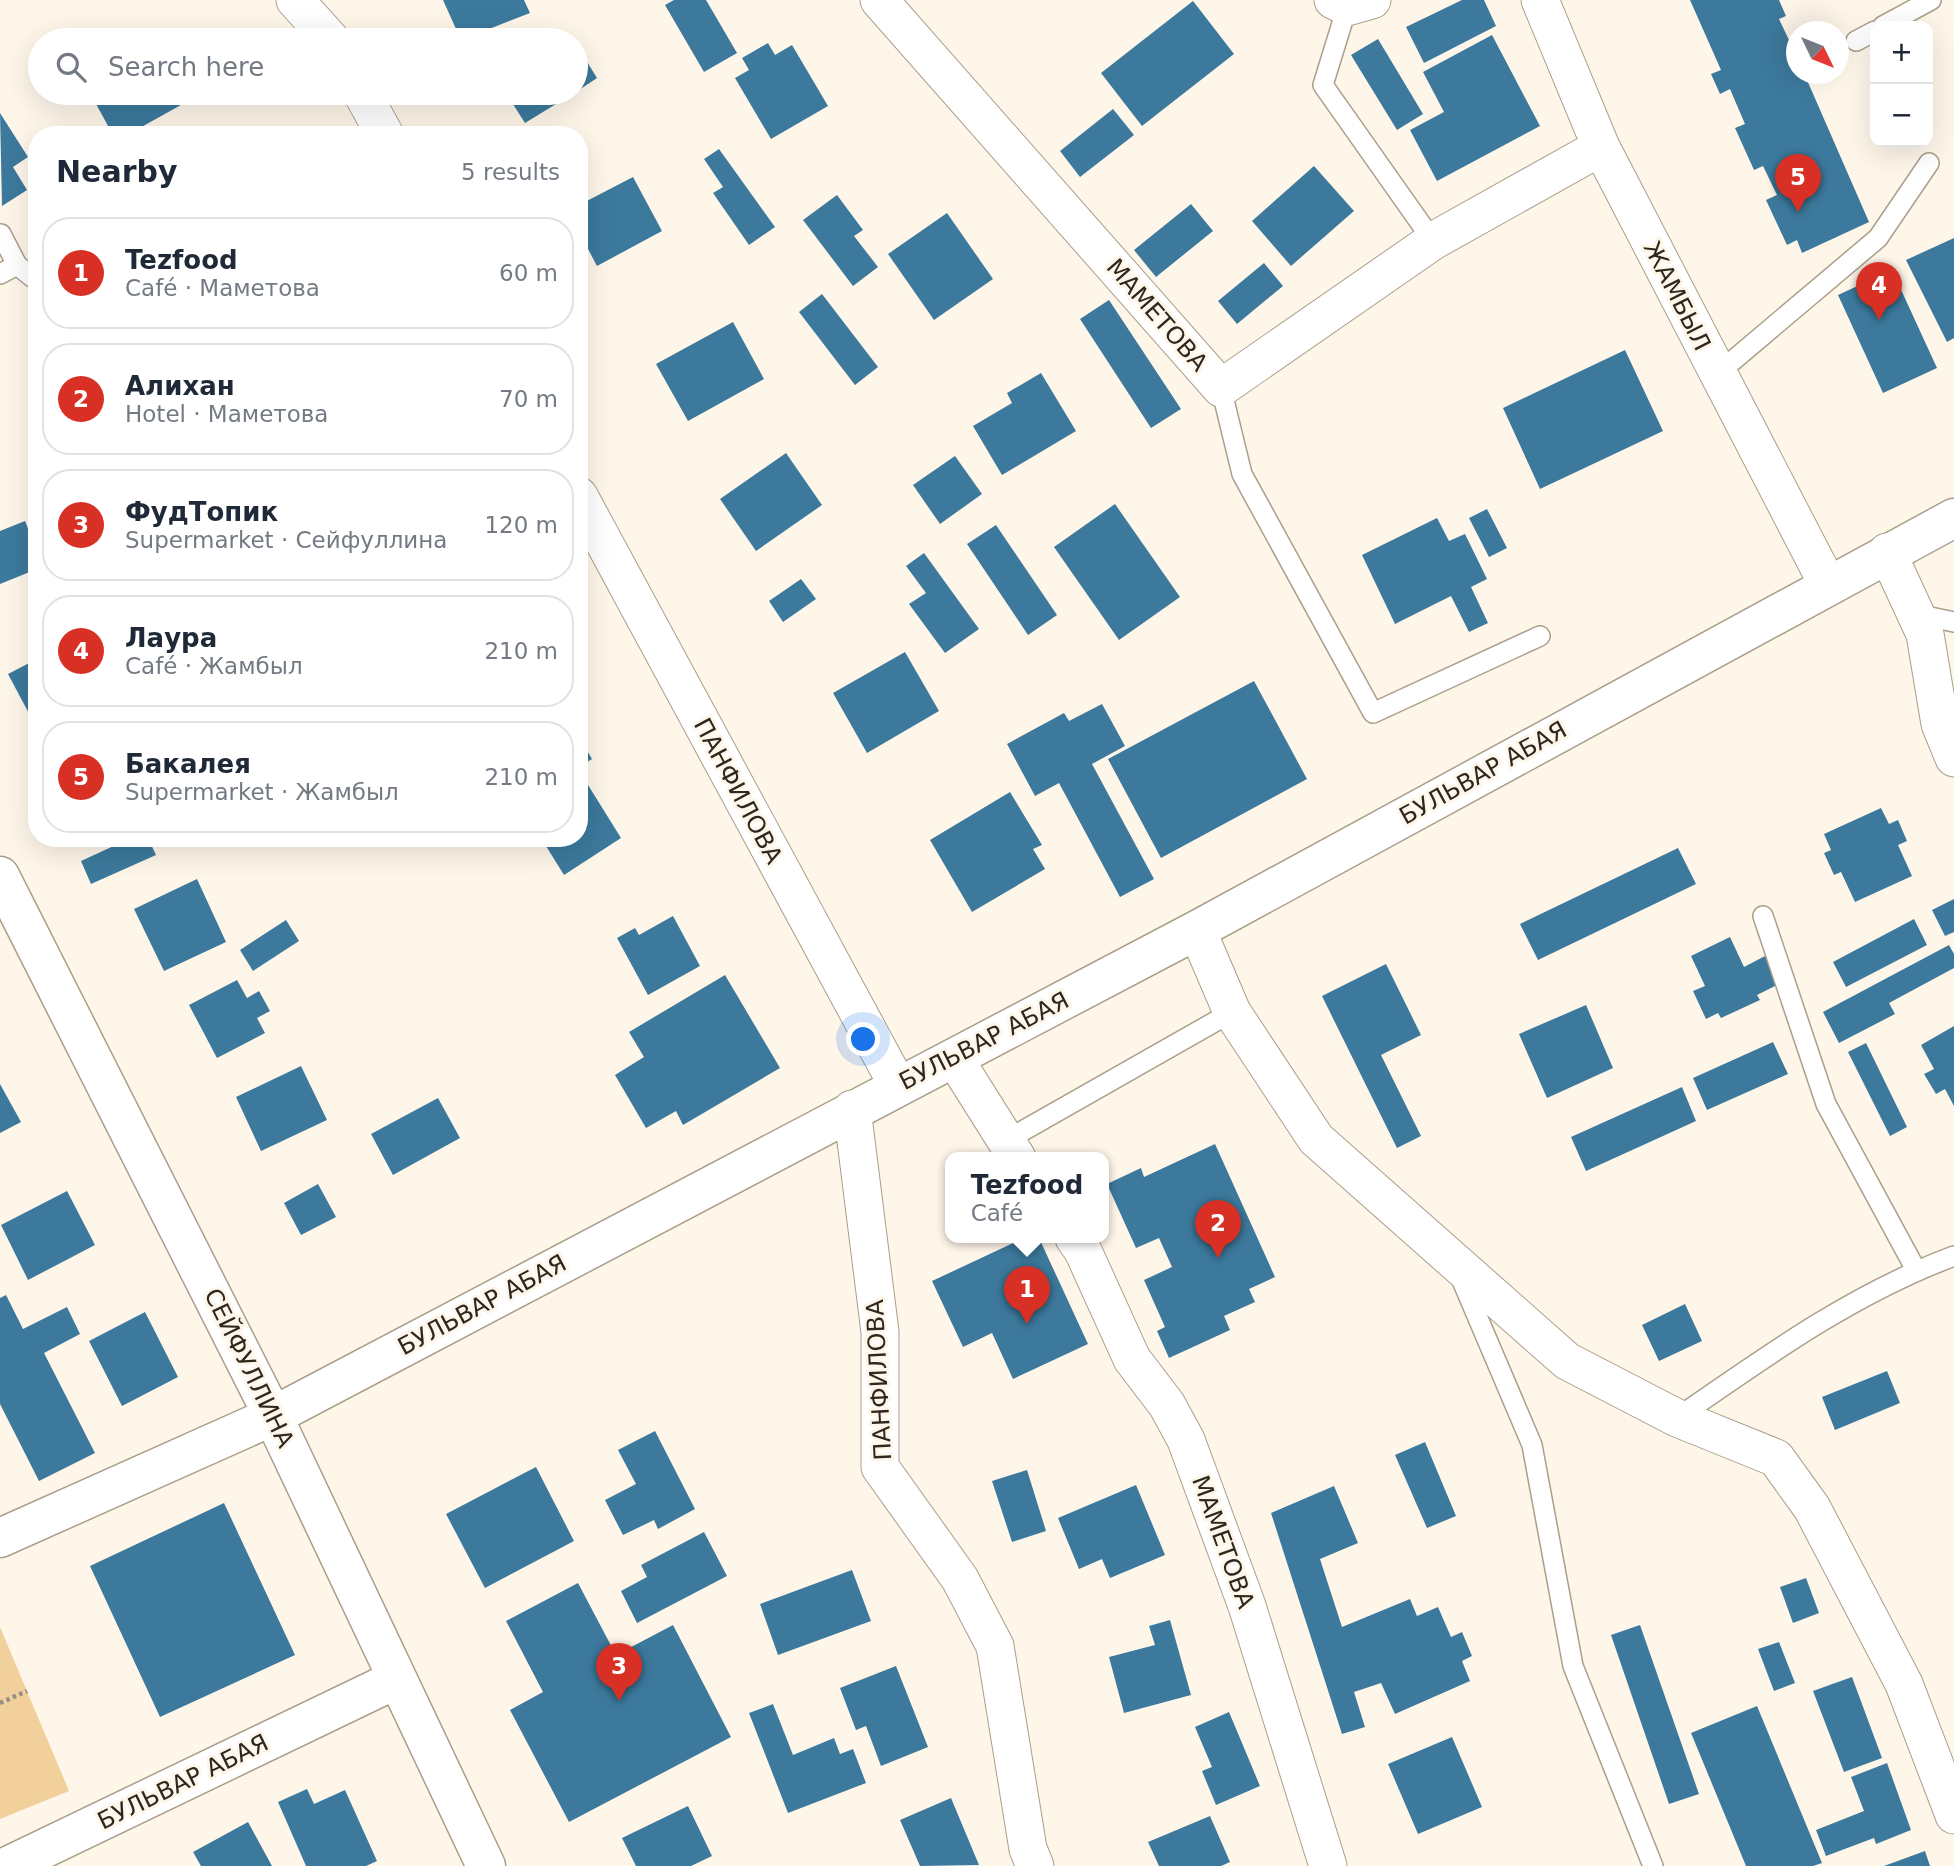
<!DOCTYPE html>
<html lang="en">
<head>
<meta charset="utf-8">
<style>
  body { margin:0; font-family:"DejaVu Sans",sans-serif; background:#f6f6f7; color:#1f2937 }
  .controls { position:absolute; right:21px; top:21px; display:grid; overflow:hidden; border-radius:14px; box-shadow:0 7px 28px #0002 }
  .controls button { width:63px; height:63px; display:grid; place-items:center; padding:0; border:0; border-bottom:2px solid #e0e1e3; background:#fff; color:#1f2937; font:35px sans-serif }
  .compass { position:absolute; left:1786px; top:21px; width:63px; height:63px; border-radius:50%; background:#fff; box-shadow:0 7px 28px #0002; rotate:133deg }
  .you { position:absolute; left:864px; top:1040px; width:24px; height:24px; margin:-18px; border:5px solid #fff; border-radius:50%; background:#1a73e8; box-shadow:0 0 0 10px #1a73e833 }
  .badge { display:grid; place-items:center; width:46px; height:46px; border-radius:50%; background:#d93025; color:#fff; font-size:23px; font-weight:700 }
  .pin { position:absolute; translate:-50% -58px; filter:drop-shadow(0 2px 4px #0008) }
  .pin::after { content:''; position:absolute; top:37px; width:24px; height:21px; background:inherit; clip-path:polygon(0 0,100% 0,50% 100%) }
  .popup { position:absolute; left:945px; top:1152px; width:164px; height:91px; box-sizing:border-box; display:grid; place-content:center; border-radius:14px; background:#fff; filter:drop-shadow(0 2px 5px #0005); font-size:23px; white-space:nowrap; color:#747a83 }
  .popup b { font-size:26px; color:#1f2937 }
  .popup::after { content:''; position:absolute; left:50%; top:100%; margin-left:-14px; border:14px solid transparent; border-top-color:#fff }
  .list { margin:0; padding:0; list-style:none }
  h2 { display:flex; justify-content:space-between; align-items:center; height:91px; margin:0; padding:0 28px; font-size:30px }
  h2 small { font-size:23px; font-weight:400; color:#747a83 }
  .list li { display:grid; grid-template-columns:46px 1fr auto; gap:21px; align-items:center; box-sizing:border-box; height:112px; margin:0 14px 14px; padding:0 14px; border:2px solid #e0e1e3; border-radius:28px }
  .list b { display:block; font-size:26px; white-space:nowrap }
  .list p { margin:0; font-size:23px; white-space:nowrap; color:#747a83 }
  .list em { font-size:23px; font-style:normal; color:#747a83 }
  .icon { flex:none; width:38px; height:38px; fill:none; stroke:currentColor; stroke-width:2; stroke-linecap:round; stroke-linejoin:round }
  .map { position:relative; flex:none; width:1954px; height:1866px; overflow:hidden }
  .search { position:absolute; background:#fff; box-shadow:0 7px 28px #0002; left:28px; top:28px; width:560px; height:77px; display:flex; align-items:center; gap:18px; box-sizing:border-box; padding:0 24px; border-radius:38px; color:#747a83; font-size:26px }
  .panel { position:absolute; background:#fff; box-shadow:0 7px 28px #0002; left:28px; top:126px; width:560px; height:721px; border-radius:28px }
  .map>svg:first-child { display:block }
  .green { fill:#f1d09c }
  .building { fill:#3c799c }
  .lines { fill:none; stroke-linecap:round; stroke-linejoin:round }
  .lane-casing { stroke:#ab9e8b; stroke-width:22 }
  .street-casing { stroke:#ab9e8b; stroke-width:39 }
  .secondary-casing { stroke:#ab9e8b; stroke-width:41 }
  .path { stroke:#958e84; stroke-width:4.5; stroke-dasharray:3.5 3.5; stroke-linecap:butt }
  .lane { stroke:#fff; stroke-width:19 }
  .street { stroke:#fff; stroke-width:37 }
  .secondary { stroke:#fff; stroke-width:38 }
  .labels { text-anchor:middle; stroke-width:6; stroke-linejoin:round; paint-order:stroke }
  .street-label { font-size:24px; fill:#2c271f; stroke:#fff6ea }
</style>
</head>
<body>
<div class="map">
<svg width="1954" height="1866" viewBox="0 0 1954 1866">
  <rect width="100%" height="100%" fill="#fff6ea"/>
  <path class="green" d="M0,1627l69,164 -69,28z"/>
  <path class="building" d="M443,0h81l6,13 -69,27z
    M674,0h32l31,53 -33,19 -39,-67z
    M1462,0h22l12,26 -72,37 -18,-36z
    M1690,0h89l7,16 -7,3 18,38v17h15l1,3 -6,3 62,142 -67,31 -5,-13 -10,5 -21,-45 11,-5 -14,-29 -9,4 -19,-42 10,-4 -15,-35 -10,5 -9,-20 10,-4z
    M1193,1l41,53 -92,72 -41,-53z
    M1492,35l48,91 -103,55 -27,-51 34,-18 -21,-40z
    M1378,39l45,75 -26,16 -46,-75z
    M768,43l7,12 17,-10 36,61 -57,33 -36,-61 14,-8 -7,-12z
    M576,44l21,34 -21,14z
    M90,93h84l7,12 -54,30h-14z
    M506,93h68l-49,30z
    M1113,109l21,26 -54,42 -20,-26z
    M0,113l28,44 -15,10 14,23 -25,16z
    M719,149l56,78 -26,18 -36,-52 10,-6 -19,-28z
    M1314,166l40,45 -63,55 -39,-45z
    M633,177l29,54 -65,35 -18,-34v-27z
    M837,195l26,35 -9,6 24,31 -25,19 -50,-66z
    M1191,204l22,27 -57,46 -22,-27z
    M947,213l46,66 -59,41 -46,-66z
    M1954,238v100l-7,4 -41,-82z
    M1264,263l19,23 -46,38 -19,-23z
    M1892,270l45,98 -54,25 -45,-98z
    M822,294l56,73 -23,18 -56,-73z
    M1109,300l72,109 -30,19 -71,-109z
    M733,322l31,57 -76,42 -32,-57z
    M1625,350l38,81 -123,58 -37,-81z
    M1041,373l35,58 -74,44 -29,-49 39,-23 -5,-10z
    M786,453l36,52 -66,46 -36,-52z
    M955,456l27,38 -42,30 -27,-39z
    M1115,504l65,93 -61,43 -65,-93z
    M1487,509l20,39 -18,9 -20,-39z
    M1437,518l12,23 16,-7 22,45 -16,8 17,36 -19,9 -18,-36 -56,28 -33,-69z
    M25,521l12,30v18l-37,15v-53z
    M996,525l61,90 -29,20 -61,-91z
    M924,553l55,76 -34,24 -36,-49 17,-11 -20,-27z
    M801,579l15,20 -33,23 -14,-21z
    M905,652l34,59 -72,42 -34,-60z
    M37,659v60l-4,2 -25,-47z
    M1254,681l53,98 -146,79 -53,-99z
    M1102,704l23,42 -33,18 62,115 -34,18 -61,-114 -24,13 -28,-52 57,-31 5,8z
    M579,737l13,22 -13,8z
    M588,785l33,53 -57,37 -23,-37h38v-48z
    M1010,792l32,53 -9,4 12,20 -73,43 -42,-72z
    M1881,808l8,16 9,-4 9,21 -9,4 14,31 -57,26 -14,-30 -7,3 -10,-22 7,-3 -7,-16z
    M131,838h17l8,17 -65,29 -10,-23z
    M1678,848l18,36 -158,76 -18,-36z
    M197,879l29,63 -62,29 -30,-62z
    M1954,899v33l-9,4 -13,-26z
    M673,916l27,50 -52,29 -31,-57 18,-10 4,7z
    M1914,919l13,26 -81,42 -13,-25z
    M286,920l13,21 -46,30 -13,-21z
    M1730,937l14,30 21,-11 14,28 -22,11 3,5 -39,18 -3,-5 -12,6 -13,-28 12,-5 -14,-30z
    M1949,945l5,9v14l-65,35 6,11 -56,29 -16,-31z
    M1386,964l35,71 -40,20 40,81 -24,12 -75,-152z
    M725,975l55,93 -97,57 -7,-14 -30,17 -31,-53 29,-18 -15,-25z
    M237,980l10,18 12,-7 11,20 -13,7 8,15 -48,25 -28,-53z
    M1586,1005l27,63 -66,30 -28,-64z
    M1954,1026v80l-9,-17 -9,5 -12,-20 10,-5 -13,-24z
    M1773,1042l15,32 -81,36 -14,-32z
    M1866,1043l41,84 -17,9 -42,-84z
    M301,1066l26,54 -66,31 -25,-54z
    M0,1084l21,38 -21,11z
    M1682,1087l14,34 -110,50 -15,-34z
    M438,1098l22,40 -67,37 -22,-41z
    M1215,1144l60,133 -26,12 6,13 -31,14 6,14 -61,28 -12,-27 8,-4 -21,-47 28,-13 -13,-29 -23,10 -29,-64 34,-16 3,9z
    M318,1184l18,33 -35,18 -17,-32z
    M67,1191l28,54 -67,35 -27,-55z
    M1024,1238h15l49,106 -75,35 -21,-46 -29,14 -31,-66z
    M6,1295l17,34 44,-22 13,27 -36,19 51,100 -56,28 -39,-77v-106z
    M1685,1304l17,37 -43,20 -17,-36z
    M145,1312l33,65 -56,29 -33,-65z
    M1887,1371l13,32 -65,27 -13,-33z
    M655,1431l40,78 -37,20 -4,-9 -31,15 -18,-35 31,-16 -18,-34z
    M1425,1442l31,74 -29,12 -32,-73z
    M536,1467l38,74 -89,47 -39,-74z
    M1027,1470l19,61 -34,11 -20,-61z
    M1136,1485l29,70 -55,23 -8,-19 -23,10 -21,-51z
    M1334,1486l24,57 -38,16 22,68 68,-28 7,17 21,-9 13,30 11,-5 10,24 -10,5 8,20 -75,33 -14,-31 -27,9 11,35 -23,7 -71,-221z
    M224,1503l71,152 -135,62 -70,-151z
    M704,1532l23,44 -90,47 -16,-32 26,-14 -6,-12z
    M852,1570l19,51 -93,34 -18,-51z
    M1806,1578l13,35 -26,10 -13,-36z
    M578,1583l38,72 57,-30 58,112 -162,85 -59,-112 33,-18 -37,-71z
    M1170,1620l21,75 -67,18 -15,-56 46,-12 -6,-19z
    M1640,1625l59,169 -30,10 -58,-169z
    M1779,1642l16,41 -21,8 -16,-42z
    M896,1666l32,81 -47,19 -15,-40 -10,4 -16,-42z
    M1852,1677l30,81 -38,14 -31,-81z
    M773,1704l20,51 41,-17 6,16 13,-5 13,34 -78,30 -39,-100z
    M1757,1706l65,157 -9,3h-67l-55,-133z
    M1229,1712l31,74 -44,19 -14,-34 10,-4 -17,-40z
    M1452,1737l30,70 -64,27 -30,-70z
    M1887,1763l24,67 -35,14 -2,-6 -48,18 -10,-26 48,-19 -13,-34z
    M307,1789l7,15 31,-14 32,71 -11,5h-60l-28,-64z
    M951,1798l28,67 -59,1 -20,-46z
    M688,1806l24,50 -21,10h-55l-14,-28z
    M1210,1816l20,46 -9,4h-62l-11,-24z
    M248,1822l24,44h-71l-8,-14z
    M1925,1851l5,15h-46z"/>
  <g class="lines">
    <defs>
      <path id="lane" d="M1347,7l-24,78 110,156
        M1883,26l48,-26
        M1856,41l19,-10
        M1,234l16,31
        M0,274l17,-9 15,12 5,-3
        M1717,374l161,-136 51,-75
        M1221,388l21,86 131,239 167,-77
        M1916,614l38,8
        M1763,916l63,188 90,166
        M1005,1141l227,-129
        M1460,1276l72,169 41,221 80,200
        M1677,1418c88,-61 175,-124 277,-162"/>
      <path id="street" d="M295,0l36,40
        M879,0l342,388 212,-147 168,-94
        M1333,0l14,7 25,-7
        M1540,0l61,147 227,438
        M362,93l23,42
        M579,496l319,590
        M1887,552l38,82 15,90 14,34
        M1197,930l35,82 84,127 251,222 110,57 99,40 36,50 92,176 50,131
        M954,1058l63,100
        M852,1109l28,223v135l80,112 35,67 33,203 7,17
        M1074,1238l9,13 49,108 35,46 19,35 61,166 81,260"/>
      <path id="secondary" d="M0,876l273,540 213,450
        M0,1538l273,-122 924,-486 757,-412
        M8,1866l389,-187"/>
    </defs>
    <use href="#lane" class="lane-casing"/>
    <use href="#street" class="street-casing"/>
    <use href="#secondary" class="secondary-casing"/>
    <path class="path" d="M0,1703l27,-12"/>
    <use href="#lane" class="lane"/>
    <use href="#street" class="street"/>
    <use href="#secondary" class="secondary"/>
  </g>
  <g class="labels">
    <g class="street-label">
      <text transform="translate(1677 296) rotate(63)" y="8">ЖАМБЫЛ</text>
      <text transform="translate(1157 315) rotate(49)" y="8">МАМЕТОВА</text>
      <text transform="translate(1483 773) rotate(-29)" y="8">БУЛЬВАР АБАЯ</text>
      <text transform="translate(738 791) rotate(62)" y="8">ПАНФИЛОВА</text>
      <text transform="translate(984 1041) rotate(-27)" y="8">БУЛЬВАР АБАЯ</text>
      <text transform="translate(482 1305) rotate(-28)" y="8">БУЛЬВАР АБАЯ</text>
      <text transform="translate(249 1368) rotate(64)" y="8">СЕЙФУЛЛИНА</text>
      <text transform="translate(879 1380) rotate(-93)" y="8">ПАНФИЛОВА</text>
      <text transform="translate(1223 1542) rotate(70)" y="8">МАМЕТОВА</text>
      <text transform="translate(183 1782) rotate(-26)" y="8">БУЛЬВАР АБАЯ</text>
    </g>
  </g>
</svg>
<div class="controls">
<button>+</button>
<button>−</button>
</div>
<svg class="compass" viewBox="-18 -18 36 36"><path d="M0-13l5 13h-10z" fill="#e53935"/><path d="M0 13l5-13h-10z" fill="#747a83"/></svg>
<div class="you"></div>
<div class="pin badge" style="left:1027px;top:1324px">1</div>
<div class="popup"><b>Tezfood</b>Café</div>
<div class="pin badge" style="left:1218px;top:1258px">2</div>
<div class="pin badge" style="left:619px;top:1701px">3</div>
<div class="pin badge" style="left:1879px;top:320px">4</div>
<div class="pin badge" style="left:1798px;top:212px">5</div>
<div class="search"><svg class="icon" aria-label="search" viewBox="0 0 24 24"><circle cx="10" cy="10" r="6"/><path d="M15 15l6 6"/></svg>Search here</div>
<section class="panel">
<h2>Nearby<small>5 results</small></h2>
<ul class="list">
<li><span class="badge">1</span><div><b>Tezfood</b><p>Café · Маметова</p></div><em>60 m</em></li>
<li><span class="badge">2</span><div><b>Алихан</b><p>Hotel · Маметова</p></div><em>70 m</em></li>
<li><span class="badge">3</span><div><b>ФудТопик</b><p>Supermarket · Сейфуллина</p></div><em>120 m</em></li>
<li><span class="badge">4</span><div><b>Лаура</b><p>Café · Жамбыл</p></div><em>210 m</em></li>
<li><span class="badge">5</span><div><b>Бакалея</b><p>Supermarket · Жамбыл</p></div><em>210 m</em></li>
</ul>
</section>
</div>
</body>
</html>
